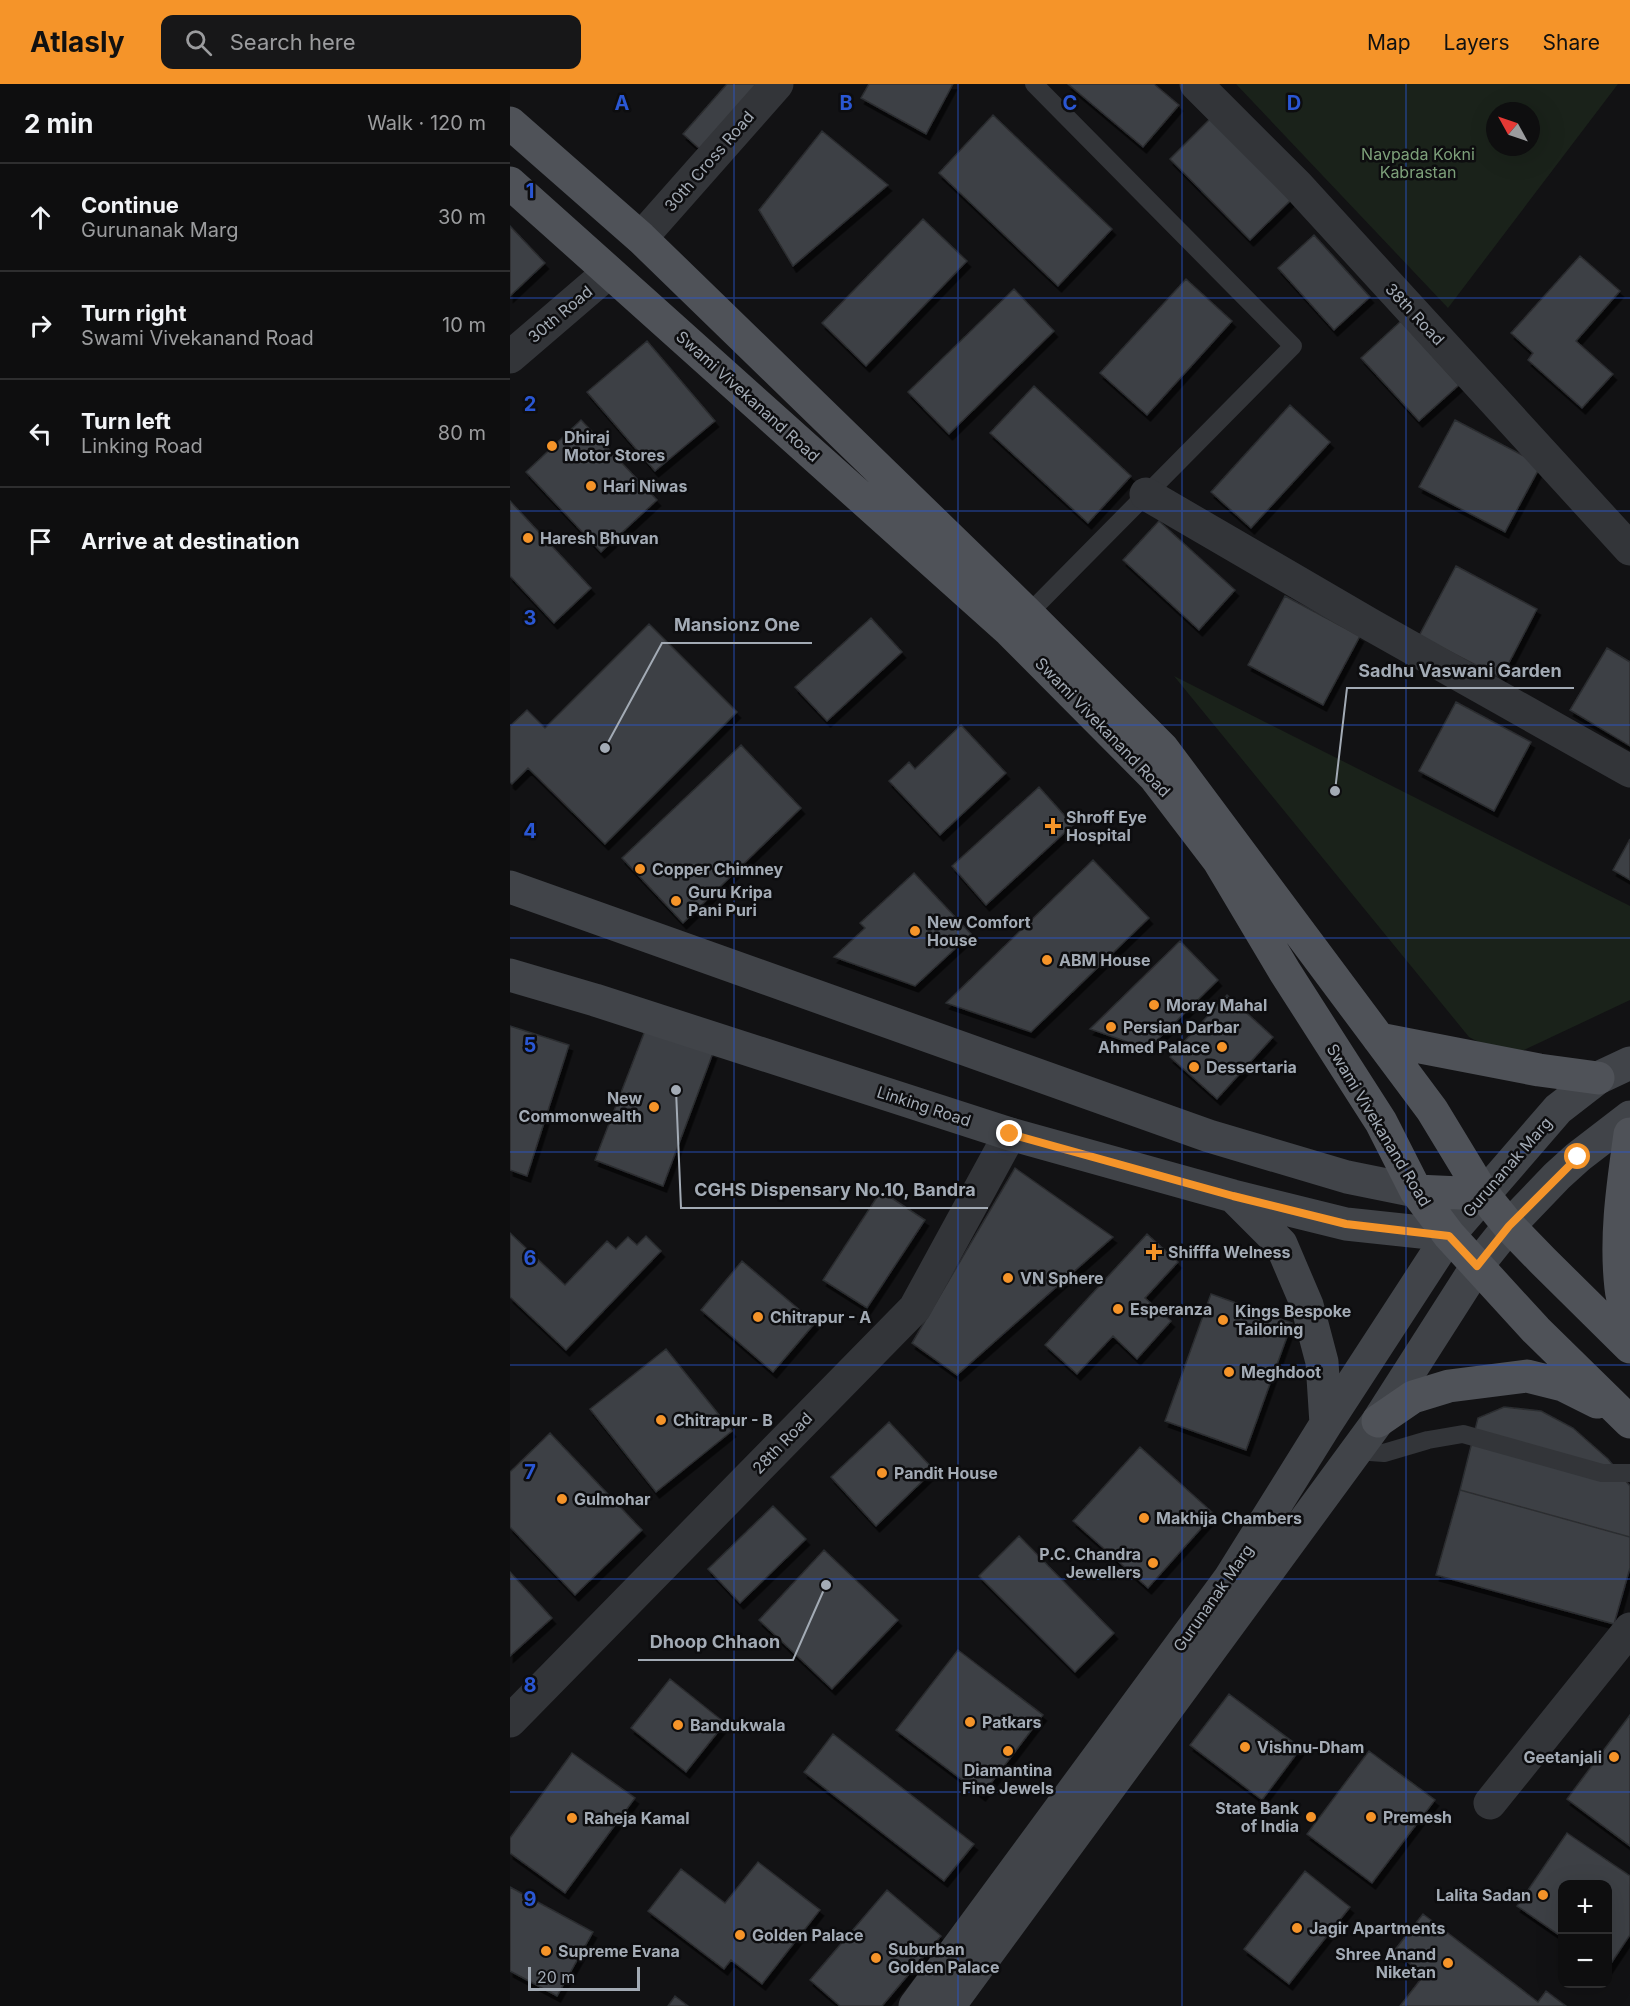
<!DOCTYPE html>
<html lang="en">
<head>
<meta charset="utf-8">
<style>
  body { margin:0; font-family:Inter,sans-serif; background:#171718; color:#f1f3f6 }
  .controls { position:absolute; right:18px; bottom:18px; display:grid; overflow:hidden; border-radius:12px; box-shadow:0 6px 24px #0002 }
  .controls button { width:54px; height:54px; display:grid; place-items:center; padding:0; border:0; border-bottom:2px solid #2e2e2f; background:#0e0e0f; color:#f1f3f6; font:30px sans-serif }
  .compass { position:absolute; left:976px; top:18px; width:54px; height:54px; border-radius:50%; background:#0e0e0f; box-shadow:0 6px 24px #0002; rotate:310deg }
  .scale { position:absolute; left:18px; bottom:15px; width:112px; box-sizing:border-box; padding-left:6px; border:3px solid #a3abb5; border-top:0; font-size:16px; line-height:21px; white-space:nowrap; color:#a3abb5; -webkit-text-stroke:4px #0d0d0f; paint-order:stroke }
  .stop { position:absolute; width:18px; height:18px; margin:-14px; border:4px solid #f59429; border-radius:50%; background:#fff }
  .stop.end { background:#f59429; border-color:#fff; box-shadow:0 2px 6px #0008 }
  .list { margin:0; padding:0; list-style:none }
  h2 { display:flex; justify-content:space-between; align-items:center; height:78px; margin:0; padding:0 24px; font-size:26px }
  h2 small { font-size:20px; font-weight:400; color:#9b9c9e }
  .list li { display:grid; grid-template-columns:39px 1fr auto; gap:18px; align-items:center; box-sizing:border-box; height:108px; padding:0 24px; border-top:2px solid #2e2e2f }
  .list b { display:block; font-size:22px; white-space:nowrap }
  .list p { margin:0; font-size:20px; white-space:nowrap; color:#9b9c9e }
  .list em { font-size:20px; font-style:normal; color:#9b9c9e }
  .icon { flex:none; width:33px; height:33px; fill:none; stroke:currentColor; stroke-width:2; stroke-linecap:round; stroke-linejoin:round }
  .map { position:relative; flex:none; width:1120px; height:1922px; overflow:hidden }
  header { display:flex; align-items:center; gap:36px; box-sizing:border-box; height:84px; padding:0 30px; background:#f59429; color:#111 }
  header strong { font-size:28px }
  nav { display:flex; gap:33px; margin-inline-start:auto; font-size:21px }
  .search { width:420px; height:54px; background:#171718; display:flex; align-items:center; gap:15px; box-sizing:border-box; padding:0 21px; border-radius:12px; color:#9b9c9e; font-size:22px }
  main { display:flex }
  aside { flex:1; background:#0e0e0f }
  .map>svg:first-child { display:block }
  .green { fill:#1a221a; fill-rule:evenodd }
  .building { fill:#3e4044; stroke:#2c2d30; stroke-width:1.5; filter:url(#shadow) }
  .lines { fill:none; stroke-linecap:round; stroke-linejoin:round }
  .service { stroke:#333539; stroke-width:18 }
  .minor { stroke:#333539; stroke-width:33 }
  .secondary { stroke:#414449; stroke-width:33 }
  .primary { stroke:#4f5258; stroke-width:33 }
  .route { stroke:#f59429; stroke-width:8 }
  .grid { fill:none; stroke:#2a57d4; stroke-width:1.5; stroke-opacity:0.55 }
  .poi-dot { fill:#f59429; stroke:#0d0d0f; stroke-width:2 }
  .labels { text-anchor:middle; stroke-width:5; stroke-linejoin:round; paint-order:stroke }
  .park-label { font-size:16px; fill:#7da07a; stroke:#0d0d0f }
  .street-label { font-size:16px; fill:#a3abb5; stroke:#0d0d0f }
  .poi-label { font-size:16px; font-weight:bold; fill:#a3abb5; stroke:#0d0d0f; text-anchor:start }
  .grid-label { font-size:20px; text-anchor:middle; font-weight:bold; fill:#2a57d4; stroke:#0d0d0f; stroke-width:5; stroke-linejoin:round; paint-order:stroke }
  .leader { fill:none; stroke:#a3abb5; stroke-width:2 }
  .callout-dot { fill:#a3abb5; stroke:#0d0d0f; stroke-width:2 }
  .callout-label { font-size:18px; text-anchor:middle; font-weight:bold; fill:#a3abb5; stroke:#0d0d0f; stroke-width:5; stroke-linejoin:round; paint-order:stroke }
</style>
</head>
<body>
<header>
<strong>Atlasly</strong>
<div class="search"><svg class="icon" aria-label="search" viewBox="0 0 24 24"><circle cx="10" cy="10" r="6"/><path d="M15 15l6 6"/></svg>Search here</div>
<nav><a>Map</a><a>Layers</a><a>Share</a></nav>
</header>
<main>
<aside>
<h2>2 min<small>Walk · 120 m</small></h2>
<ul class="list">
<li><svg class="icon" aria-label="ahead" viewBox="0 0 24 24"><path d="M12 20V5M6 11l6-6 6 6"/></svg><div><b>Continue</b><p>Gurunanak Marg</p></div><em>30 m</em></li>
<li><svg class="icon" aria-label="right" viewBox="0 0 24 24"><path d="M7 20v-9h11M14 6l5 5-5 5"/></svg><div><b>Turn right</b><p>Swami Vivekanand Road</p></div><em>10 m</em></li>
<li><svg class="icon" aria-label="left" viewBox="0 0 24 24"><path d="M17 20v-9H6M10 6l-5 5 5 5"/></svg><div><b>Turn left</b><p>Linking Road</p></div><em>80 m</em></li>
<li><svg class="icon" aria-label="arrive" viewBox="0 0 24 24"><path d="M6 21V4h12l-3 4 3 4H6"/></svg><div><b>Arrive at destination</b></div></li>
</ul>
</aside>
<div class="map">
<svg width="1120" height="1922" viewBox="0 0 1120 1922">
  <defs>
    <filter id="shadow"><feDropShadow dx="3.5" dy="6" stdDeviation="0" flood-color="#0009"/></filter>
  </defs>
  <rect width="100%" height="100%" fill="#121214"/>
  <path class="green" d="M726,0h382l-170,224zM985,27h36v36h-36z
    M664,592l456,230v94l-108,51 -32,-3 -21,-11z"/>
  <path class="building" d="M217,0h35l-60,67 -19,-17z
    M359,0h84l-27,50 -65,-36z
    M558,0h86l25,21 -36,42z
    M483,31l119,114 -54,57 -119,-113z
    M703,32l81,81 -44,43 -80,-81z
    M312,47l66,54 -95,81 -34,-56z
    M413,135l44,42 -101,105 -44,-43z
    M0,142l35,37 -35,33z
    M804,151l56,62 -36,33 -56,-62z
    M1070,172l40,35 -44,50 37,33 -31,34 -54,-48 5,-7 -22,-20z
    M676,195l46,42 -85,94 -47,-42z
    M504,205l40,42 -105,103 -41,-42z
    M891,237l58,64 -40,36 -58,-63z
    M137,257l68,80 -60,50 -68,-79z
    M524,302l97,90 -43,47 -98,-90z
    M780,321l40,37 -79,86 -40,-36z
    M71,336l76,80 -56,52 -75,-80z
    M945,336l86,45 -36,67 -86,-45z
    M0,417l81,87 -37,35 -44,-47z
    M649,437l76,69 -36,40 -76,-70z
    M946,482l81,43 -36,69 -82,-42z
    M775,512l75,40 -37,69 -75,-40z
    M361,534l31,34 -75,69 -32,-34z
    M139,540l88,88 -132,132 -77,-76 -16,16 -2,-2v-56l17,-16 18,18z
    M1097,564l23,14v84l-60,-36z
    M946,618l75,40 -37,69 -75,-40z
    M451,641l45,48 -66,62 -51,-54 20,-19 6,7z
    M231,661l60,63 -118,115 -61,-65z
    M529,703l34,38 -87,80 -34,-39z
    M1120,755v41l-17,-10z
    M583,776l56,58 -118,114 -85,-29z
    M404,789l57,61 -56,52 -81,-29 31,-29 -5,-5z
    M670,857l38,39 -70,69 -58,-20z
    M717,911l46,42 -56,62 -47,-42z
    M0,942l59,19 -42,131 -17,-6z
    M136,944l67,25 -50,133 -68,-26z
    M505,1084l98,69 -156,138 -45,-32z
    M371,1107l44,29 -58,88 -44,-28z
    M0,1149l55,52 42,-44 9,8 12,-12 9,8 9,-9 15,15 -95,99 -56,-53z
    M637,1150l31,28 -33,36 26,23 -34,38 -24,-23 -36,38 -32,-29z
    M232,1177l73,62 -42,49 -72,-62z
    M701,1210l81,29 -46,127 -81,-29z
    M156,1265l66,82 -76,61 -66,-83z
    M994,1323l37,4 32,17 35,31 22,27v51l-170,-47 18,-72z
    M379,1338l45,48 -58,56 -45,-49z
    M40,1349l92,97 -67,65 -65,-68v-55z
    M630,1363l74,67 -66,74 -75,-67z
    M950,1406l170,47v31l-16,56 -178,-49z
    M263,1422l33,33 -66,64 -32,-34z
    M509,1452l95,97 -39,39 -96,-96z
    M314,1466l74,70 -66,69 -73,-69z
    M0,1488l42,46 -42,38z
    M448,1566l85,65 -61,80 -86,-65z
    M160,1595l55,44 -39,49 -55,-44z
    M719,1610l72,54 -39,52 -72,-55z
    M1120,1631v131l-63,-47z
    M323,1650l141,110 -30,37 -140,-109z
    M859,1667l66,49 -63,83 -65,-49z
    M62,1669l63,45 -70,95 -55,-40v-15z
    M1057,1749l63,43v59l-22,33v-84h-46v53l-45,-31z
    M248,1778l62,48 -58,74 -31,-24 -7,9 -76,-58 33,-42 44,34z
    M795,1787l45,36 -61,77 -45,-35z
    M0,1803l83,45 -36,64 -47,-25z
    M377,1806l54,46 -59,70h-42l-30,-26z
    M913,1830l115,88 8,-11 20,15h-166l24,-31 -30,-24z
    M165,1912l13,10h-20z"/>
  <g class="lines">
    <path class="service" d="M518,530l265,-268 -259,-262
      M846,1367l28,2 44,-13 35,-6 139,39h28"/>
    <path class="minor" d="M686,0l101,101 333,364
      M131,154l136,-154
      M0,273l99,-85
      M636,410l225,131 259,146
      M0,1637l405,-413 95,-174
      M980,1719l140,-174"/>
    <path class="secondary" d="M0,803l699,249 138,41 69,14
      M0,891l85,25 415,134 223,62 113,28 103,11
      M724,1113l47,47 26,61 15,57 4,62
      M405,1922l315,-428 96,-154 123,-189 109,-126 40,-31 32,-15
      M439,1922l429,-585 99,-155 32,-40 48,-50 21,-19 52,-40"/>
    <path class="primary" d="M0,39l131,115 387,376 135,135 269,361 51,84 26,32 34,35 87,86
      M0,99l500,448 144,145 65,85 66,111 96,150 35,69 33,44 87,95 94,92
      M869,955l160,31 59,8
      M1120,1050c-7,51 -15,102 -9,154 1,12 6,24 9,36
      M906,1107l67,3
      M868,1337l35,-24 36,-11 78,-10 36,9 34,17"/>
  </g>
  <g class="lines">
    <path class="route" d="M500,1050l223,62 113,28 103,12 28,30 32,-40 69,-69"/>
  </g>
  <path class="grid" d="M224,0v1922M448,0v1922M672,0v1922M896,0v1922M0,214h1120M0,427h1120M0,641h1120M0,854h1120M0,1068h1120M0,1281h1120M0,1495h1120M0,1708h1120"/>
  <g class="poi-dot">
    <circle cx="42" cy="362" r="6"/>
    <circle cx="81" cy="402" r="6"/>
    <circle cx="18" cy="454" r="6"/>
    <path d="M540 733h6v6h6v6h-6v6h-6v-6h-6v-6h6z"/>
    <circle cx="130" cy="785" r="6"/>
    <circle cx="166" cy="817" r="6"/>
    <circle cx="405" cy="847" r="6"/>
    <circle cx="537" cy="876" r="6"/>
    <circle cx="644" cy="921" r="6"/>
    <circle cx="601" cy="943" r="6"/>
    <circle cx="712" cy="963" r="6"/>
    <circle cx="684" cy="983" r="6"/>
    <circle cx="144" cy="1023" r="6"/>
    <path d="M641 1159h6v6h6v6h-6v6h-6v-6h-6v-6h6z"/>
    <circle cx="498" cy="1194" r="6"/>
    <circle cx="608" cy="1225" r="6"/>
    <circle cx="248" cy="1233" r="6"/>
    <circle cx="713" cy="1236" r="6"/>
    <circle cx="719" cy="1288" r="6"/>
    <circle cx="151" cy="1336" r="6"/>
    <circle cx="372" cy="1389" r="6"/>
    <circle cx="52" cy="1415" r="6"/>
    <circle cx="634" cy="1434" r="6"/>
    <circle cx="643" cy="1479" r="6"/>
    <circle cx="460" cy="1638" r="6"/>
    <circle cx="168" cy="1641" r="6"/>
    <circle cx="735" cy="1663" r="6"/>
    <circle cx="498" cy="1667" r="6"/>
    <circle cx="1104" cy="1673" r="6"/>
    <circle cx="801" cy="1733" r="6"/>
    <circle cx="861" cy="1733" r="6"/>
    <circle cx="62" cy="1734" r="6"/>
    <circle cx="1033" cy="1811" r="6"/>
    <circle cx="787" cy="1844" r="6"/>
    <circle cx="230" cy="1851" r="6"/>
    <circle cx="36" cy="1867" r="6"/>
    <circle cx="366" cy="1874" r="6"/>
    <circle cx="938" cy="1879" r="6"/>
  </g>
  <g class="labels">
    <g class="park-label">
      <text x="908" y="76">Navpada Kokni<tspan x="908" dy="18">Kabrastan</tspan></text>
    </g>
    <g class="street-label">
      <text transform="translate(199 77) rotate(-49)" y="6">30th Cross Road</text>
      <text transform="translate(50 230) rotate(-40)" y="6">30th Road</text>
      <text transform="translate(905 230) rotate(47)" y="6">38th Road</text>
      <text transform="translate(238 312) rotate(42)" y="6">Swami Vivekanand Road</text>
      <text transform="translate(593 643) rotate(46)" y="6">Swami Vivekanand Road</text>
      <text transform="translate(414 1022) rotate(18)" y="6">Linking Road</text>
      <text transform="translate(869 1041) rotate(59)" y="6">Swami Vivekanand Road</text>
      <text transform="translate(997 1083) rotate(-49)" y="6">Gurunanak Marg</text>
      <text transform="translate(272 1359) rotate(-46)" y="6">28th Road</text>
      <text transform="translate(703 1514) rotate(-55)" y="6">Gurunanak Marg</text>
    </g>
    <g class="poi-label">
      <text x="54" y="359">Dhiraj<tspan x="54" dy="18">Motor Stores</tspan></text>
      <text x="93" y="408">Hari Niwas</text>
      <text x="30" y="460">Haresh Bhuvan</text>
      <text x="556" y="739">Shroff Eye<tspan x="556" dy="18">Hospital</tspan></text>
      <text x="142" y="791">Copper Chimney</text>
      <text x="178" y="814">Guru Kripa<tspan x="178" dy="18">Pani Puri</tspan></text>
      <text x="417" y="844">New Comfort<tspan x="417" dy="18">House</tspan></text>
      <text x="549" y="882">ABM House</text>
      <text x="656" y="927">Moray Mahal</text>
      <text x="613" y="949">Persian Darbar</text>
      <text x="700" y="969" text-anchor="end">Ahmed Palace</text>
      <text x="696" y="989">Dessertaria</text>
      <text x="132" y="1020" text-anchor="end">New<tspan x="132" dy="18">Commonwealth</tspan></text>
      <text x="658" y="1174">Shifffa Welness</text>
      <text x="510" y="1200">VN Sphere</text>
      <text x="620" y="1231">Esperanza</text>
      <text x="725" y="1233">Kings Bespoke<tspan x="725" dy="18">Tailoring</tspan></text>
      <text x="260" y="1239">Chitrapur - A</text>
      <text x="731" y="1294">Meghdoot</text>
      <text x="163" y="1342">Chitrapur - B</text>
      <text x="384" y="1395">Pandit House</text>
      <text x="64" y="1421">Gulmohar</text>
      <text x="646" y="1440">Makhija Chambers</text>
      <text x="631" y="1476" text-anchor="end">P.C. Chandra<tspan x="631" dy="18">Jewellers</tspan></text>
      <text x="472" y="1644">Patkars</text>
      <text x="180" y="1647">Bandukwala</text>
      <text x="747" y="1669">Vishnu-Dham</text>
      <text x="1092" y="1679" text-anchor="end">Geetanjali</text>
      <text x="498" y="1692" text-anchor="middle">Diamantina<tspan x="498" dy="18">Fine Jewels</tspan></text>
      <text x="789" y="1730" text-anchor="end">State Bank<tspan x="789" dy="18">of India</tspan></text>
      <text x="873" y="1739">Premesh</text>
      <text x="74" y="1740">Raheja Kamal</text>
      <text x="1021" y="1817" text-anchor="end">Lalita Sadan</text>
      <text x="799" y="1850">Jagir Apartments</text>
      <text x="242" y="1857">Golden Palace</text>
      <text x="378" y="1871">Suburban<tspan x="378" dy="18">Golden Palace</tspan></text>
      <text x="48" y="1873">Supreme Evana</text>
      <text x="926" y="1876" text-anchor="end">Shree Anand<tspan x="926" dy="18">Niketan</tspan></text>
    </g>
  </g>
  <g class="grid-label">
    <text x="112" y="26">A</text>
    <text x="336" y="26">B</text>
    <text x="560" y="26">C</text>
    <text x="784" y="26">D</text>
    <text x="20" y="114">1</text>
    <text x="20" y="327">2</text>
    <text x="20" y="541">3</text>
    <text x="20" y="754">4</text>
    <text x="20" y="968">5</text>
    <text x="20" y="1181">6</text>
    <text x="20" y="1395">7</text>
    <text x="20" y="1608">8</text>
    <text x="20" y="1822">9</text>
  </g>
  <path class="leader" d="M95 664L152 559H302M825 707L837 604H1064M166 1006L171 1124H478M316 1501L283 1576H128"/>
  <g class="callout-dot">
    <circle cx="95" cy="664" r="6"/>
    <circle cx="825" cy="707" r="6"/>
    <circle cx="166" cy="1006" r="6"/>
    <circle cx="316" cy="1501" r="6"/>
  </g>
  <g class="callout-label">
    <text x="227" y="547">Mansionz One</text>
    <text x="950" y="593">Sadhu Vaswani Garden</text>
    <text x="325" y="1112">CGHS Dispensary No.10, Bandra</text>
    <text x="205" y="1564">Dhoop Chhaon</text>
  </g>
</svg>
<div class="controls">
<button>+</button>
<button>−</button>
</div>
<svg class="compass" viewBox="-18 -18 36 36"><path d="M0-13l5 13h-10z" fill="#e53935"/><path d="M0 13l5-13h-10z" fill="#9b9c9e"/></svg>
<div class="scale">20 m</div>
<div class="stop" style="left:1068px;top:1073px"></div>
<div class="stop end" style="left:500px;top:1050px"></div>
</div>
</main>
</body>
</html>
